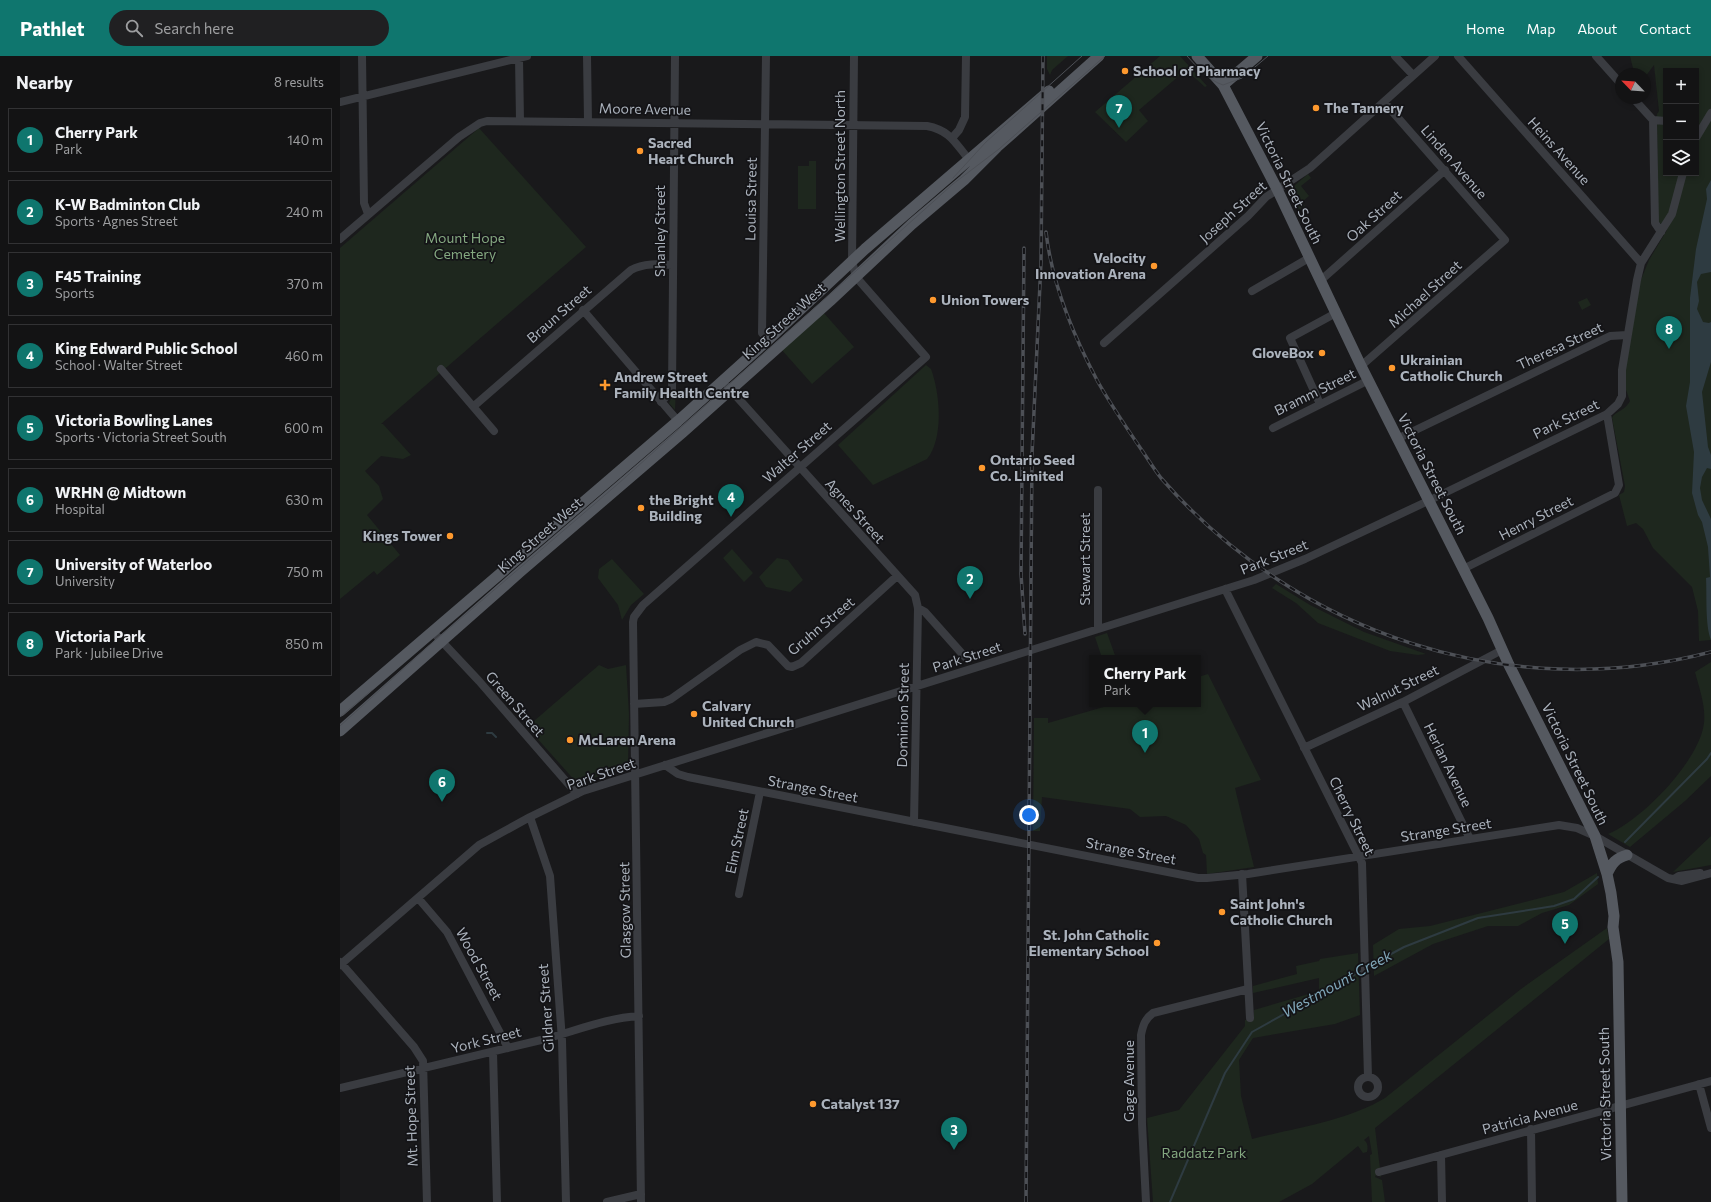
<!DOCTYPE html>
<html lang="en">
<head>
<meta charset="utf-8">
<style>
  body { margin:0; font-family:Commissioner,sans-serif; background:#202022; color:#f1f3f6 }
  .controls { position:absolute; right:12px; top:12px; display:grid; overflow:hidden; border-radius:0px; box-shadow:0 2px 6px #0003 }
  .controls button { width:36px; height:36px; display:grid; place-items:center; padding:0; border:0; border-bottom:1px solid #323234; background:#131314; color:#f1f3f6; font:20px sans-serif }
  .compass { position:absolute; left:1275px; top:12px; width:36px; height:36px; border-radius:50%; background:#131314; box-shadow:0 2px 6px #0003; rotate:295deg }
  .you { position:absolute; left:689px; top:759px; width:14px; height:14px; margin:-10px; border:3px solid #fff; border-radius:50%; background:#1a73e8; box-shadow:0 0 0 6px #1a73e833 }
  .badge { display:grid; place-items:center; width:26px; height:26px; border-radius:50%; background:#0f766e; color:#fff; font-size:13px; font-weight:700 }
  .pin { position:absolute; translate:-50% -33px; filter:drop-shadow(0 1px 2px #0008) }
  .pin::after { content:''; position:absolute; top:21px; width:14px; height:12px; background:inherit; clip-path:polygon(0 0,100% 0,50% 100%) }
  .popup { position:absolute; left:749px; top:599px; width:112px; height:52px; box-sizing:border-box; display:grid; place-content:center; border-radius:0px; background:#131314; filter:drop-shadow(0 1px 3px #0005); font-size:13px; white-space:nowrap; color:#9d9ea0 }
  .popup b { font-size:15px; color:#f1f3f6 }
  .popup::after { content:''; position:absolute; left:50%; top:100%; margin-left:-8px; border:8px solid transparent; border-top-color:#131314 }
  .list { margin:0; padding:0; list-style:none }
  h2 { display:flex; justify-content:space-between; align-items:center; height:52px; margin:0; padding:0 16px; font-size:17px }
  h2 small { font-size:13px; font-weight:400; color:#9d9ea0 }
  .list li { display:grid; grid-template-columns:26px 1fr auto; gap:12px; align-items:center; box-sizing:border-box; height:64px; margin:0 8px 8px; padding:0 8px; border:1px solid #323234; border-radius:0px }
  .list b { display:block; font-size:15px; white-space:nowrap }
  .list p { margin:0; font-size:13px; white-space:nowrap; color:#9d9ea0 }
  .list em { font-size:13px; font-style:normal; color:#9d9ea0 }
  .icon { flex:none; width:22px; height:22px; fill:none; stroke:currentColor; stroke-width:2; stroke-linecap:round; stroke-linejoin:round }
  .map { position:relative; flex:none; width:1371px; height:1146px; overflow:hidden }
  header { display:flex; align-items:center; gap:24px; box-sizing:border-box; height:56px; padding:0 20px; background:#0f766e; color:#fff }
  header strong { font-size:19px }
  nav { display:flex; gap:22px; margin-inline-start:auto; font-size:14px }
  .search { width:280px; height:36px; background:#202022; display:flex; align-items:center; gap:10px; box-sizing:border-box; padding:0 14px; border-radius:22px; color:#9d9ea0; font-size:15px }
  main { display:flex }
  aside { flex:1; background:#131314 }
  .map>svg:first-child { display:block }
  .green { fill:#1e271e; fill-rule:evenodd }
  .water { fill:#2e3b41 }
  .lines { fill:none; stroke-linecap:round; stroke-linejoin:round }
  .stream { stroke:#2e3b41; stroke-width:2 }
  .minor { stroke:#3a3c41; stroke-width:8 }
  .major { stroke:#555960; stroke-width:11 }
  .tram { stroke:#4d5056; stroke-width:1 }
  .rail-casing { stroke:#4d5056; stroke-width:3.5 }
  .rail { stroke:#141417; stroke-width:2; stroke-dasharray:6; stroke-linecap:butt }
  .poi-dot { fill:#fe992e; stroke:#141417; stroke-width:1.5 }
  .labels { text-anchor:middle; stroke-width:3.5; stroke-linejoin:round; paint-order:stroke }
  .poi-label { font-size:14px; font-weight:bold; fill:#abb2bc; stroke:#141417; text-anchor:start }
  .street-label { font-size:14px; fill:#abb2bc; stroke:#141417 }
  .park-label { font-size:14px; fill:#84a880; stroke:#141417 }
  .water-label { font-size:15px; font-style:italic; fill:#80a7b9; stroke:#141417 }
</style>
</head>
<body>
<header>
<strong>Pathlet</strong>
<div class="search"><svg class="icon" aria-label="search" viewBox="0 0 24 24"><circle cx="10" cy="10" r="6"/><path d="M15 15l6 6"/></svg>Search here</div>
<nav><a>Home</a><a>Map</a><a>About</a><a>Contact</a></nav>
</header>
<main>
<aside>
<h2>Nearby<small>8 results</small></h2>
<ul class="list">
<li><span class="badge">1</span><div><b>Cherry Park</b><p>Park</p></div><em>140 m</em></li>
<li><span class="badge">2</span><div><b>K-W Badminton Club</b><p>Sports · Agnes Street</p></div><em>240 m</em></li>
<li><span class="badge">3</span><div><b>F45 Training</b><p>Sports</p></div><em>370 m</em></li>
<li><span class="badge">4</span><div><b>King Edward Public School</b><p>School · Walter Street</p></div><em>460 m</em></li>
<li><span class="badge">5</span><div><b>Victoria Bowling Lanes</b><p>Sports · Victoria Street South</p></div><em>600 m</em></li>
<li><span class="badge">6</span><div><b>WRHN @ Midtown</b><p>Hospital</p></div><em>630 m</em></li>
<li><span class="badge">7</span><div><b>University of Waterloo</b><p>University</p></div><em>750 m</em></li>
<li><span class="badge">8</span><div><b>Victoria Park</b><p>Park · Jubilee Drive</p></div><em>850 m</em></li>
</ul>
</aside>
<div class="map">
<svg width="1371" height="1146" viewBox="0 0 1371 1146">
  <rect width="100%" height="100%" fill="#19191b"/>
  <path class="green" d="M707,0h21l-16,14 -2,5 -3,-6z
    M820,0h20l27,30 -2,1 -19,-17 -47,40 9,11 -22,21 -31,-30z
    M1290,0h81v584l-12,1 -1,-30 -6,-24 -39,-39 -10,-19 -7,-6 -9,3 -8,-31 5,-3 1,-6 -13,-68c3,-7 12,-6 18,-17l-4,-11 -1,-19 13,-84 11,-27 18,-30 -9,-9 -1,-107 2,-3 -5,-46 -9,12v-3c-13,0 -12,-7 -15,-18zM1326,15h30v102h-30z
    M139,72l107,119 -205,177h2l28,31 -8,4 -22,-3 -16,15 14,15 4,13 -16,16 33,40 -23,20 -3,-4 -34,28v-351z
    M469,105h7v48h-18v-43h11z
    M968,118l3,4 -10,8 8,10 -7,6 3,4 -7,4 -8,-16 4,-8z
    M1247,242l4,7 -9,5 -4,-8z
    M483,256l31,35 -42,37 -31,-35z
    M586,309l5,4c9,24 13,69 -4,90l-54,26 -35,-40z
    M336,333l-1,21 -6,-7z
    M389,437l6,8 -7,8 -3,-1 -5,-9z
    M392,493l21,24 -9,9 -21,-24z
    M437,502l11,2 15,20 -13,12 -24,-5 -7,-10z
    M272,503l32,35 -13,11 -9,15 -4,-15 -20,-27 1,-9z
    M936,528l34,21 54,27 62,22 -8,1 -28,-4 -72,-28 -22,-20 -24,-15z
    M767,577l9,25h-14l-7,-21z
    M1371,606v114l-26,25 -55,46 -22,-13c34,-14 92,-74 96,-111 2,-17 -5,-35 -9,-51z
    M259,609l9,4 18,-4 3,49 -1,53 -51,16 -50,-56z
    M868,618l53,106 -26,8 19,79 -47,7 -1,-19 -3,-2 -4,-14 -13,-14 -20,-9 -26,1 -10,-8 -88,-12 -2,34h-7l1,-113h14v5l66,-19h84v-27z
    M1371,780v29l-38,7z
    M1257,817l1,11 -29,21 -27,8 -24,13h-30l-55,18 -59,32 -1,-31 26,-16 31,-3 134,-34z
    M1267,872l2,11 -234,189 6,49 -5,-2 -1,2 7,3 3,22h-13l-2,-47 2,-1 -3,-18 -5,4c4,3 4,7 3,12l-4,1 -5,-7 -46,38 -33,18h-126l-6,-84 32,-8 66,-84v-6l9,-1v-9l65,-19v-13l-66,15v-7l44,-12 -1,-8 23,-5 1,-2 38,-6 2,62 -25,9 -82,14 -14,22 2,36 11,43c43,-11 95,-18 133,-41l136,-109z"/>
  <path class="water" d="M1371,124v92l-10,2 -4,8 2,19 -2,8 6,13 6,1 2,-1v40l-9,30 6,55 3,8v14l-4,-1 -5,9 -2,11 2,12 9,19v121c-6,-15 -4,-44 -5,-62l4,-1 -2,-30 -6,-25 -4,-7 -6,-22 2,-41 -8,-46 4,-24v-84l6,-49 11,-50 -1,-10z"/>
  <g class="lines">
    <path class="stream" d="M147,677h5l4,4
      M1285,786l82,-83 4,-6
      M1027,911l37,-20 74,-29 76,-12 20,-7 24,-22
      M830,1146l55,-129 27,-41 111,-62"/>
    <path class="minor" d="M22,0l2,147 4,11
      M247,0l1,65
      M426,0l-4,277 6,7
      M1055,0l18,19
      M1118,0l183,207
      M1256,0l25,28
      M179,2l1,63
      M1293,42l20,22 13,1
      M0,46l187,-46
      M1313,64l2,103 6,9
      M612,82l7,-8 6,-13 1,-61
      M1356,82l15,-25
      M0,183l119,-102 21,-14 7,-2 440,5c26,5 29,20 46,38
      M980,225l125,-111
      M912,235l57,-33
      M243,254l95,111
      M764,287l144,-127 18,-19 44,-29 125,-112
      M1021,310l144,-126 -121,-138
      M101,313l53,62
      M388,331l187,208 3,13 -4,214
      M321,346l11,-12 3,-334
      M980,348l-30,-66 46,-25
      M134,350l157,-136c13,-7 27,-6 41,-5
      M933,372l96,-48
      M1057,383l213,-103 17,-1
      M1123,513l152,-76 4,-8 -12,-71
      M885,533l137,274 6,214
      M578,552l7,4 40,45
      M758,573v-139
      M93,576l46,49 98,113
      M1063,646l67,137
      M294,648l30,-2 7,-3 69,-49 16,-8 12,3 20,21 4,1 9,-4 96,-87
      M964,692l99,-46 99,-52
      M325,709l13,9 10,3 510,101h9l41,-4 311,-49 18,3 18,8 73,42 14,3 29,-8
      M190,761l20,59 12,164 4,162
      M902,818l8,144
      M1334,823l5,-3 21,-3
      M399,838l21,-102
      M78,842l29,34 61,116
      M0,906l74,85 9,14 4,141
      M0,909l139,-120 51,-28 53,-26 671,-211 51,-21 123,-58 179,-87 11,-10 4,-8v-26l15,-90 4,-17 31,-49 11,-41
      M153,996l4,150
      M1018 1031a10 10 0 1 1 20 0a10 10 0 1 1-20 0Z
      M1359,1028l12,44
      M0,1032c67,-16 134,-32 201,-48 32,-8 65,-22 98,-24
      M1191,1073l1,73
      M1101,1099l1,47
      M1039,1116l332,-91
      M267,1146l34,-8
      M301,1146l-8,-580 1,-5 9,-12 283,-248 -70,-80 -4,-16 2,-205
      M806,1146l-4,-78 -1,-89c2,-10 4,-16 12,-22l95,-24"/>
    <path class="major" d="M857,0l26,29 54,104 84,177 127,252 21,47 86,171 12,38 4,19 3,23 -1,11 5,35 4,240
      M883,29l34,-29
      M0,655l338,-290 90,-81 97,-91 184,-158
      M0,675l180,-159 163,-140 147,-131 82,-77 52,-44 33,-33 102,-91
      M1267,818c5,-11 9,-16 20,-19"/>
    <path class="tram" d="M847,0c11,12 21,24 36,29l19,-7 26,-22
      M613,122l33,-36 96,-86
      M0,661l32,-27
      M0,670l91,-82 188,-161 334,-299 46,-35 106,-93"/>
    <defs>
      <path id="rail" d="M706,176c6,53 27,103 52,150 13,23 28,45 43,67 7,10 13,20 20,29 136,156 349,227 550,174
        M684,192l-3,326 4,60
        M686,1146l6,-748 9,-192 2,-206"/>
    </defs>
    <use href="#rail" class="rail-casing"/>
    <use href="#rail" class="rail"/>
  </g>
  <g class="poi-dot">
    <circle cx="785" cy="15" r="4"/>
    <circle cx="976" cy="52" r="4"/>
    <circle cx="300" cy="95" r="4"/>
    <circle cx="814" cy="210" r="4"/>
    <circle cx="593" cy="244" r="4"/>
    <circle cx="982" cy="297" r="4"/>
    <circle cx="1052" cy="312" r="4"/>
    <path d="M263 323h4v4h4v4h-4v4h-4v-4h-4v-4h4z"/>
    <circle cx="642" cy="412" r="4"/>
    <circle cx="301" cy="452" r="4"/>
    <circle cx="110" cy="480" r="4"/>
    <circle cx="354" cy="658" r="4"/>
    <circle cx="230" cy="684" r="4"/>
    <circle cx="882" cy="856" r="4"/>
    <circle cx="817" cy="887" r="4"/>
    <circle cx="473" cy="1048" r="4"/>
  </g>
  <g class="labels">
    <g class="poi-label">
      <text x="793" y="20">School of Pharmacy</text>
      <text x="984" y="57">The Tannery</text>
      <text x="308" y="92">Sacred<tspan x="308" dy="16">Heart Church</tspan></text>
      <text x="806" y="207" text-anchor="end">Velocity<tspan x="806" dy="16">Innovation Arena</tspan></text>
      <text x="601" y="249">Union Towers</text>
      <text x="974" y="302" text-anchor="end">GloveBox</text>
      <text x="1060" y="309">Ukrainian<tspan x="1060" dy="16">Catholic Church</tspan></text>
      <text x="274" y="326">Andrew Street<tspan x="274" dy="16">Family Health Centre</tspan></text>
      <text x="650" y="409">Ontario Seed<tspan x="650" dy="16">Co. Limited</tspan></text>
      <text x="309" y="449">the Bright<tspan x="309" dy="16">Building</tspan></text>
      <text x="102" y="485" text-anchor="end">Kings Tower</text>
      <text x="362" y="655">Calvary<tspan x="362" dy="16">United Church</tspan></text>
      <text x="238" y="689">McLaren Arena</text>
      <text x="890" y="853">Saint John's<tspan x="890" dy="16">Catholic Church</tspan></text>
      <text x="809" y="884" text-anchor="end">St. John Catholic<tspan x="809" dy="16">Elementary School</tspan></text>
      <text x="481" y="1053">Catalyst 137</text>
    </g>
    <g class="street-label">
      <text transform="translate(305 53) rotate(1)" y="5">Moore Avenue</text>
      <text transform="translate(1219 95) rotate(48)" y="5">Heins Avenue</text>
      <text transform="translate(1114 106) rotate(49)" y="5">Linden Avenue</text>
      <text transform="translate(500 110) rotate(-90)" y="5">Wellington Street North</text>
      <text transform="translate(949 127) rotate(64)" y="5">Victoria Street South</text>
      <text transform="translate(411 143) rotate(-89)" y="5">Louisa Street</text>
      <text transform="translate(893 156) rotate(-42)" y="5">Joseph Street</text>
      <text transform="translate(1034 160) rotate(-42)" y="5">Oak Street</text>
      <text transform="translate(320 175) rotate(-90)" y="5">Shanley Street</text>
      <text transform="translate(1085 238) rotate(-42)" y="5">Michael Street</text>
      <text transform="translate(219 258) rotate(-41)" y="5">Braun Street</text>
      <text transform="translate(444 265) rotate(-42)" y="5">King Street West</text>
      <text transform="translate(1220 290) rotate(-25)" y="5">Theresa Street</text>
      <text transform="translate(975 336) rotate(-26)" y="5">Bramm Street</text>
      <text transform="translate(1226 363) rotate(-26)" y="5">Park Street</text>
      <text transform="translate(457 396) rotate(-41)" y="5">Walter Street</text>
      <text transform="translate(1092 418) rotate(63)" y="5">Victoria Street South</text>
      <text transform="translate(515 455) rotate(48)" y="5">Agnes Street</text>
      <text transform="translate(1196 462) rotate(-27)" y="5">Henry Street</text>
      <text transform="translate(200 479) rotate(-41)" y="5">King Street West</text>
      <text transform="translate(934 501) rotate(-22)" y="5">Park Street</text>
      <text transform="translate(745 503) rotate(-90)" y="5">Stewart Street</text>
      <text transform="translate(481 570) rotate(-40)" y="5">Gruhn Street</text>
      <text transform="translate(627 601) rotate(-18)" y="5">Park Street</text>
      <text transform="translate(1058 632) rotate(-26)" y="5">Walnut Street</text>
      <text transform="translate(175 648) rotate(49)" y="5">Green Street</text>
      <text transform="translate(563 659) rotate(-89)" y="5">Dominion Street</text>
      <text transform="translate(1235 708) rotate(64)" y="5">Victoria Street South</text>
      <text transform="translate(1108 709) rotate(64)" y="5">Herlan Avenue</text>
      <text transform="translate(261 718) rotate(-19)" y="5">Park Street</text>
      <text transform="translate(473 733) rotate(11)" y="5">Strange Street</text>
      <text transform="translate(1012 760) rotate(64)" y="5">Cherry Street</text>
      <text transform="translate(1106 774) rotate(-9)" y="5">Strange Street</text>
      <text transform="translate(397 785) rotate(-78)" y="5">Elm Street</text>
      <text transform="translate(791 795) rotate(11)" y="5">Strange Street</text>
      <text transform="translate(285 854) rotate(-91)" y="5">Glasgow Street</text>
      <text transform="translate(139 908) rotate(61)" y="5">Wood Street</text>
      <text transform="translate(206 952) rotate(-94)" y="5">Gildner Street</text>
      <text transform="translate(146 984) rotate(-14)" y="5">York Street</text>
      <text transform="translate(789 1025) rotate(-90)" y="5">Gage Avenue</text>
      <text transform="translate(1265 1038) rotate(-91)" y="5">Victoria Street South</text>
      <text transform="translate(71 1060) rotate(-92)" y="5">Mt. Hope Street</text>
      <text transform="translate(1190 1061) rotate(-15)" y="5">Patricia Avenue</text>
    </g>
    <g class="park-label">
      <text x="125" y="187">Mount Hope<tspan x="125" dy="16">Cemetery</tspan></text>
      <text x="864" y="1102">Raddatz Park</text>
    </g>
    <g class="water-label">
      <text transform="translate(997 928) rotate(-29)" y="5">Westmount Creek</text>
    </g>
  </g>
</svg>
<div class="controls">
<button>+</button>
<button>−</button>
<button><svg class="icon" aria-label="layers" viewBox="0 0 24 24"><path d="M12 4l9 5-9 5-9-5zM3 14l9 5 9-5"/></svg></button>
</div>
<svg class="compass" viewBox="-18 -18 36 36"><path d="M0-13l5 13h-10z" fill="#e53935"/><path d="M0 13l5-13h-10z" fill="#9d9ea0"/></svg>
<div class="you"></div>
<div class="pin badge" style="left:805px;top:697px">1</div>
<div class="popup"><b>Cherry Park</b>Park</div>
<div class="pin badge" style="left:630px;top:543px">2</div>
<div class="pin badge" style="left:614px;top:1094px">3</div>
<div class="pin badge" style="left:391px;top:461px">4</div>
<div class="pin badge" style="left:1225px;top:888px">5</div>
<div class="pin badge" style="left:102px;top:746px">6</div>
<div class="pin badge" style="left:779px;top:72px">7</div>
<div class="pin badge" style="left:1329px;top:293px">8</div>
</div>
</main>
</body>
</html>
